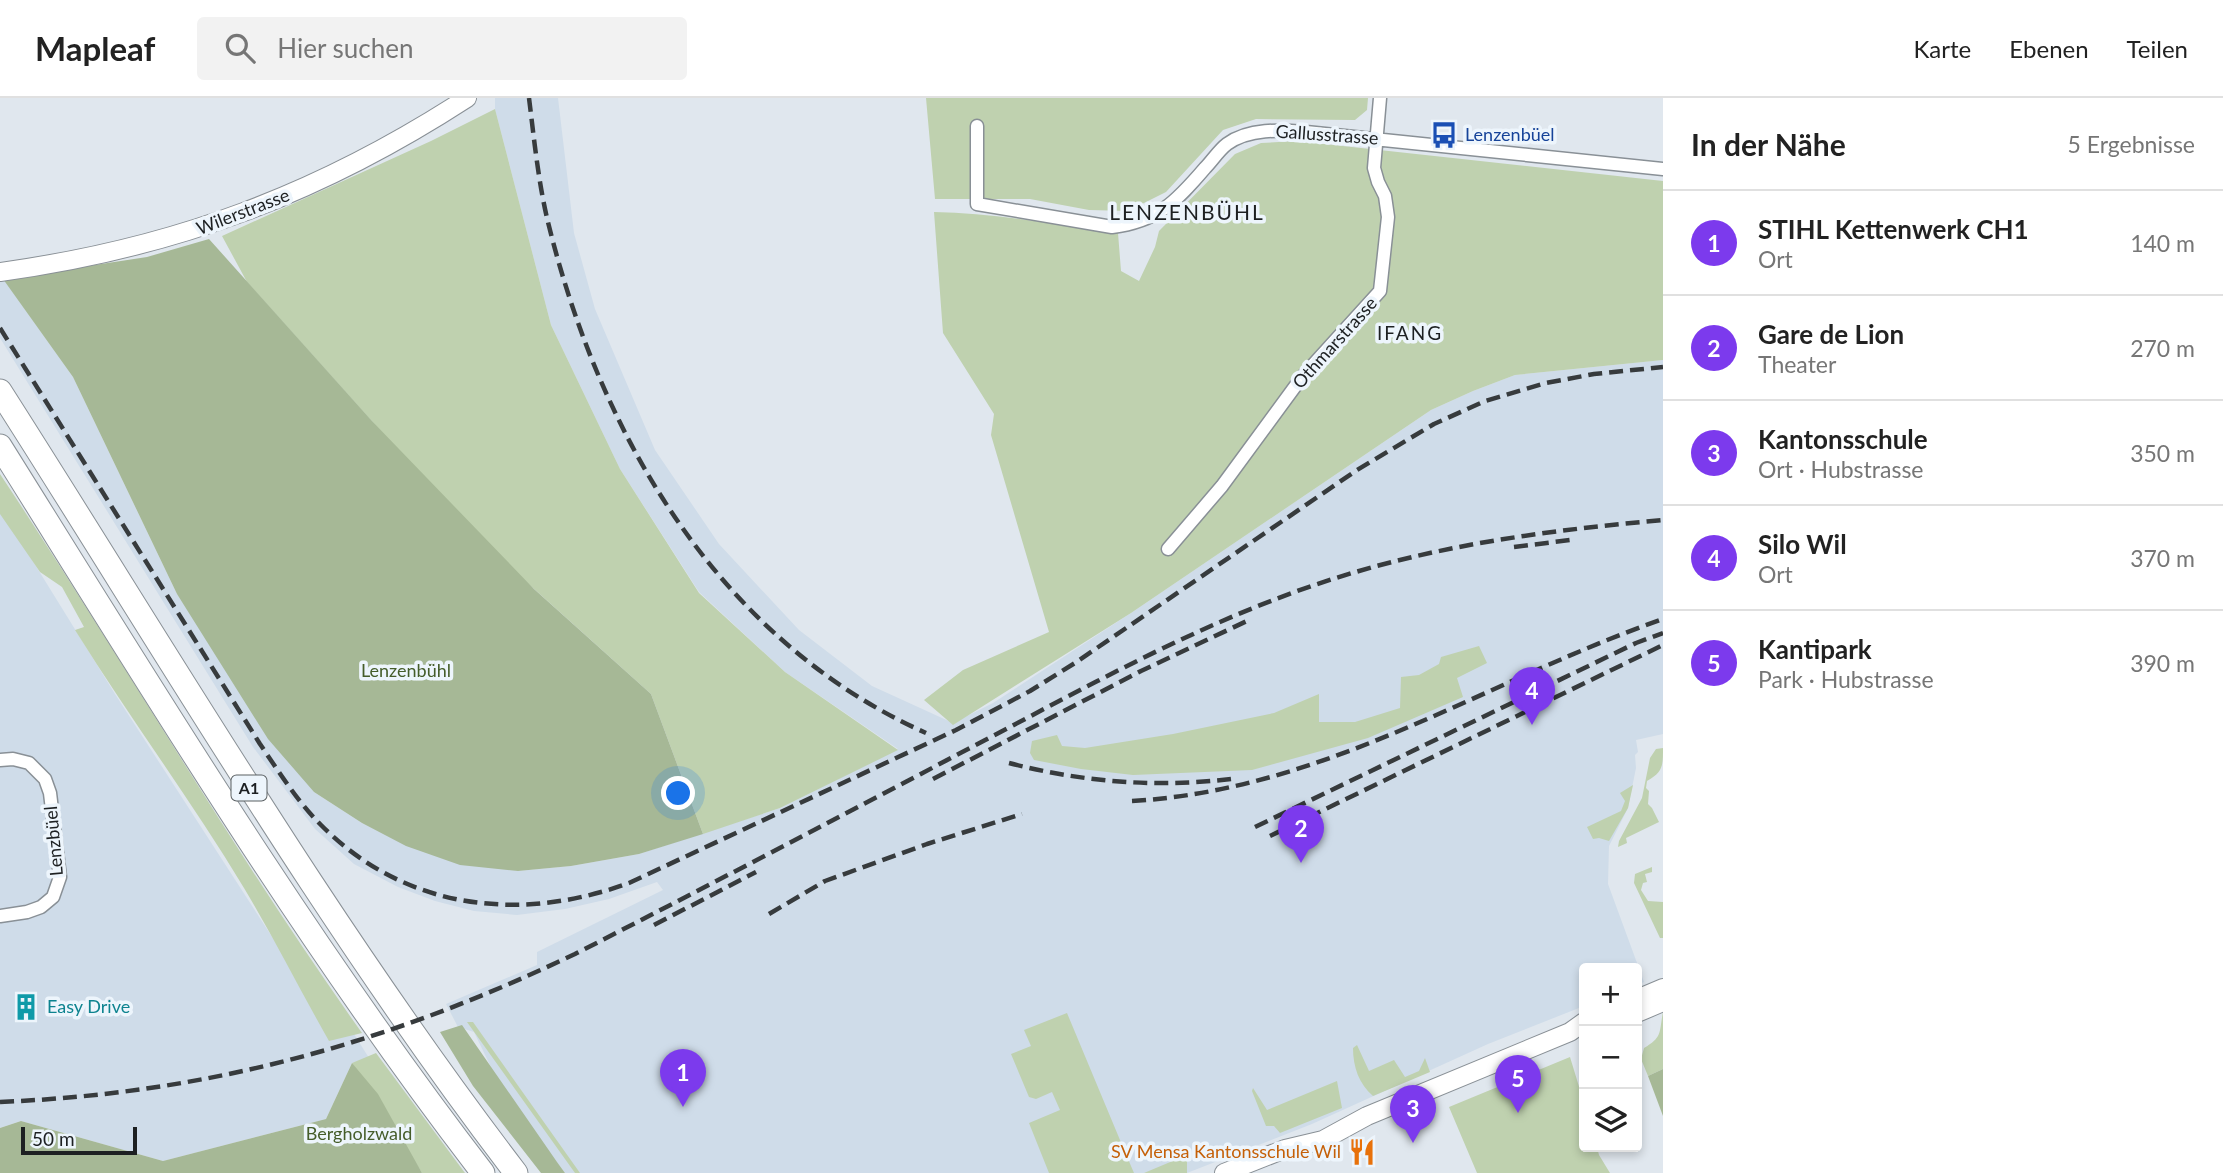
<!DOCTYPE html>
<html lang="de">
<head>
<meta charset="utf-8">
<style>
  body { margin:0; font-family:Lato,sans-serif; background:#f2f2f2; color:#222 }
  .controls { position:absolute; right:21px; bottom:21px; display:grid; overflow:hidden; border-radius:7px; box-shadow:0 4px 10px #0003 }
  .controls button { width:63px; height:63px; display:grid; place-items:center; padding:0; border:0; border-bottom:2px solid #e0e0e0; background:#fff; color:#222; font:35px sans-serif }
  .scale { position:absolute; left:21px; bottom:18px; width:116px; box-sizing:border-box; padding-left:7px; border:4px solid #1d2022; border-top:0; font-size:19px; line-height:24px; white-space:nowrap; color:#1d2022; -webkit-text-stroke:5px #edf5fc; paint-order:stroke }
  .you { position:absolute; left:679px; top:696px; width:24px; height:24px; margin:-18px; border:5px solid #fff; border-radius:50%; background:#1a73e8; box-shadow:0 0 0 10px #1a73e833 }
  .badge { display:grid; place-items:center; width:46px; height:46px; border-radius:50%; background:#7c3aed; color:#fff; font-size:23px; font-weight:700 }
  .pin { position:absolute; translate:-50% -58px; filter:drop-shadow(0 2px 4px #0008) }
  .pin::after { content:''; position:absolute; top:37px; width:24px; height:21px; background:inherit; clip-path:polygon(0 0,100% 0,50% 100%) }
  .list { margin:0; padding:0; list-style:none }
  h2 { display:flex; justify-content:space-between; align-items:center; height:91px; margin:0; padding:0 28px; font-size:30px }
  h2 small { font-size:23px; font-weight:400; color:#767676 }
  .list li { display:grid; grid-template-columns:46px 1fr auto; gap:21px; align-items:center; box-sizing:border-box; height:105px; padding:0 28px; border-top:2px solid #e0e0e0 }
  .list b { display:block; font-size:26px; white-space:nowrap }
  .list p { margin:0; font-size:23px; white-space:nowrap; color:#767676 }
  .list em { font-size:23px; font-style:normal; color:#767676 }
  .icon { flex:none; width:38px; height:38px; fill:none; stroke:currentColor; stroke-width:2; stroke-linecap:round; stroke-linejoin:round }
  .map { position:relative; flex:none; width:1663px; height:1075px; overflow:hidden }
  header { display:flex; align-items:center; gap:42px; box-sizing:border-box; height:98px; padding:0 35px; background:#fff; border-bottom:2px solid #e0e0e0 }
  header strong { font-size:33px }
  nav { display:flex; gap:38px; margin-inline-start:auto; font-size:24px }
  .search { width:490px; height:63px; background:#f2f2f2; display:flex; align-items:center; gap:18px; box-sizing:border-box; padding:0 24px; border-radius:7px; color:#767676; font-size:26px }
  main { display:flex }
  aside { flex:1; background:#fff }
  .map>svg:first-child { display:block }
  .built { fill:#cfdce9 }
  .green { fill:#bfd1af }
  .forest { fill:#a6b896 }
  .lines { fill:none; stroke-linecap:round; stroke-linejoin:round }
  .street-casing { stroke:#899096; stroke-width:15 }
  .secondary-casing { stroke:#899096; stroke-width:20 }
  .highway-casing { stroke:#899096; stroke-width:25 }
  .street { stroke:#fff; stroke-width:12 }
  .secondary { stroke:#fff; stroke-width:18 }
  .highway { stroke:#fff; stroke-width:23 }
  .rail { stroke:#373b3d; stroke-width:4.5; stroke-dasharray:14 7; stroke-linecap:butt }
  .labels { text-anchor:middle; stroke-width:7; stroke-linejoin:round; paint-order:stroke }
  .shield { fill:#edf5fc; stroke:#5b6063; stroke-width:2 }
  .shield-label { font-size:16px; font-weight:bold; fill:#1d2022 }
  .street-label { font-size:18px; fill:#1d2022; stroke:#edf5fc }
  .transit-label { font-size:18px; fill:#164399; stroke:#edf5fc; text-anchor:start }
  .park-label { font-size:18px; fill:#455d2a; stroke:#edf5fc }
  .culture-label { font-size:18px; fill:#0d838f; stroke:#edf5fc; text-anchor:start }
  .food-label { font-size:18px; fill:#c56008; stroke:#edf5fc; text-anchor:end }
  .neighbourhood-label { font-size:19px; letter-spacing:2px; fill:#1d2022; stroke:#edf5fc }
  .quarter-label { font-size:21px; letter-spacing:2px; fill:#1d2022; stroke:#edf5fc }
</style>
</head>
<body>
<header>
<strong>Mapleaf</strong>
<div class="search"><svg class="icon" aria-label="search" viewBox="0 0 24 24"><circle cx="10" cy="10" r="6"/><path d="M15 15l6 6"/></svg>Hier suchen</div>
<nav><a>Karte</a><a>Ebenen</a><a>Teilen</a></nav>
</header>
<main>
<div class="map">
<svg width="1663" height="1075" viewBox="0 0 1663 1075">
  <rect width="100%" height="100%" fill="#e0e7ee"/>
  <path class="built" d="M495,0h63l16,135 21,76 60,141 64,94 80,86 73,56 81,37 40,-20 138,-90 300,-203 42,-19 42,-16 148,-15v374l-27,6 2,12 -3,3 1,13 -8,40 -19,38 -1,38 36,98 -7,3v-17h-53v38l-96,38 -176,80 -125,49h-622l-64,-85 -27,-56 -16,-5 -12,-23 91,-39v-13l126,-62 -6,-8 -48,17 -44,10 -48,6 -43,-4 -39,-10 -37,-14 -44,-23 -39,-35 -62,-82 -253,-409v-64l73,103 104,217 137,198 48,31 37,18 119,30 53,-5 68,-12 141,-46 118,-59 -113,-77 -86,-80 -79,-123 -69,-144 -56,-216z
    M0,410l115,186 205,317 34,23 15,24 -17,5 -26,56 -163,42 -142,-40 -21,7z"/>
  <path class="green" d="M926,0h442l-1,12 -12,10 -99,-1 -33,11 -57,62 -38,19 -39,-1 -59,-11h-95z
    M495,11l56,216 69,144 79,124 86,79 113,78 -118,58 -77,26 -52,-140 -177,-159 -227,-253 -25,-46 209,-95z
    M1297,43l366,40v179l-148,15 -42,16 -42,19 -300,203 -178,112 -29,-25 39,-30 86,-38 -58,-197 3,-21 -51,-81 -9,-121c62,1 123,13 184,21l3,38 18,10 16,-34 4,-16 76,-77 26,-11z
    M0,376c123,185 233,378 362,559l-33,8c-29,-51 -55,-103 -85,-153 -53,-88 -115,-171 -169,-258l9,-3 -22,-40 -22,-15 -40,-58z
    M1479,548l8,17 -30,15 6,19 -95,41 -116,32 -119,5 -52,-6 -47,-9 -4,-7 2,-12 25,-6 5,11 23,2 88,-14 101,-21 45,-19v28h36l45,-14 1,-31 18,-2 20,-11 2,-7z
    M1663,650c0,18 0,24 -16,33l-1,7 3,3 -1,13 4,4 7,14 -33,16 1,5 -9,4 1,-6 23,-43 8,-40 6,-9z
    M1633,687l-5,23 -19,33 -10,-3 -6,1 -6,-12 34,-16 4,-10 -5,-8z
    M1652,769v5l-7,2 2,8 -4,1 -2,7 7,11 15,1v36h-3l-26,-55 1,-9z
    M1663,914v57l-15,7 -7,-17 3,-11c19,-11 15,-16 19,-36z
    M1067,915l58,139 9,21h-85l-20,-50 31,-13 -8,-18 -16,7 -7,-2 -18,-43 20,-8 -7,-16z
    M467,924h6l107,151h-5z
    M1357,947l12,26 25,-11 11,17 14,-6 6,-13 5,14 -57,24c-14,-12 -20,-29 -20,-48z
    M376,955l89,120h-43l-70,-110z
    M1570,959l14,46v44h13l2,8 11,18h-133l-28,-66z
    M1337,983l5,27 -62,25 -6,-7h-8l-14,-35 1,-3 14,22z
    M1187,1057v18h-43z"/>
  <path class="forest" d="M209,141l163,182 162,168 117,105 52,140 -64,20 -68,12 -53,5 -58,-6 -54,-19 -44,-23 -48,-31 -46,-53 -91,-145 -104,-217 -70,-98 144,-22z
    M462,927l95,137 8,11h-24l-68,-87 -33,-54z
    M352,965l26,31 44,79h-422v-45l21,-7 142,40 163,-42z
    M1663,971v47l-15,-40z"/>
  <g class="lines">
    <defs>
      <path id="street" d="M977,28v78l135,23c46,-6 64,-25 93,-59 7,-7 14,-18 22,-24 22,-16 53,-14 79,-12l357,37
        M1168,451l54,-63 80,-109 78,-86 8,-74 -3,-21 -7,-14 -4,-14 6,-70
        M0,662l13,-1 16,4 16,16 5,14 10,84 -7,20 -12,10 -14,5 -27,4"/>
      <path id="secondary" d="M0,174c175,-24 319,-78 467,-174
        M1637,901l26,-11
        M1637,915l26,-11
        M1224,1075l61,-24 38,-9 44,-24 203,-84 14,-10"/>
      <path id="highway" d="M0,293c168,263 326,534 516,782
        M0,348c154,246 305,496 483,727"/>
    </defs>
    <use href="#street" class="street-casing"/>
    <use href="#secondary" class="secondary-casing"/>
    <use href="#highway" class="highway-casing"/>
    <use href="#street" class="street"/>
    <use href="#secondary" class="secondary"/>
    <use href="#highway" class="highway"/>
    <path class="rail" d="M529,0c5,40 9,81 18,120 52,216 171,422 379,515
      M0,230l260,416c19,28 37,57 61,81 84,85 199,98 308,58l327,-153 74,-39 45,-28 282,-193 77,-46 51,-23 61,-18 48,-9 69,-7
      M1514,449l56,-7
      M1009,665c73,19 147,25 222,16
      M933,681l208,-108 108,-51
      M1132,703c194,-11 353,-120 531,-182
      M1255,729l381,-184 27,-10
      M1270,738l393,-191
      M769,816l56,-33 102,-37 95,-30
      M654,827l102,-53
      M0,1004c210,-9 386,-58 575,-148 139,-71 277,-144 416,-217 112,-59 224,-121 345,-159 107,-34 216,-48 327,-58"/>
  </g>
  <defs>
    <symbol id="bus-bare" viewBox="-9 -9 18 18"><path d="M-5-6H5V4H4V6H2V4H-2V6H-4V4H-5ZM-3.5-4V0h7V-4ZM-3.5 1.2v1.5H-2V1.2ZM2 1.2v1.5H3.5V1.2Z" fill="#1a4fb4" stroke="#edf5fc" stroke-width="2.5" paint-order="stroke"/></symbol>
    <symbol id="building-bare" viewBox="-9 -9 18 18"><path d="M-4-6H4V6H1V3H-1V6H-4ZM-2.5-4.3h1.7v1.8h-1.7ZM.8-4.3h1.7v1.8H.8ZM-2.5-1h1.7V.8h-1.7ZM.8-1h1.7V.8H.8Z" fill="#0f9aa8" stroke="#edf5fc" stroke-width="2.5" paint-order="stroke"/></symbol>
    <symbol id="restaurant-bare" viewBox="-9 -9 18 18"><path d="M-5-6h1v4h1v-4h1v4h1v-4h1v5L-1.5 .5V6h-2V.5L-5-1ZM5-6V6H3V1.5H1.5Q1.5-4 5-6Z" fill="#e8710a" stroke="#edf5fc" stroke-width="2.5" paint-order="stroke"/></symbol>
  </defs>
  <g fill-rule="evenodd">
    <use href="#bus-bare" x="1425" y="18" width="38" height="38"/>
    <use href="#building-bare" x="7" y="890" width="38" height="38"/>
    <use href="#restaurant-bare" x="1343" y="1035" width="38" height="38"/>
  </g>
  <g class="labels">
    <rect class="shield" x="231.5" y="677.5" width="35" height="25" rx="5"/>
    <g class="shield-label">
      <text x="249" y="696">A1</text>
    </g>
    <g class="street-label">
      <text transform="translate(1327 37) rotate(4)" y="6">Gallusstrasse</text>
      <text transform="translate(243 114) rotate(-21)" y="6">Wilerstrasse</text>
      <text transform="translate(1335 245) rotate(-48)" y="6">Othmarstrasse</text>
      <text transform="translate(54 743) rotate(-95)" y="6">Lenzbüel</text>
    </g>
    <g class="transit-label">
      <text x="1465" y="43">Lenzenbüel</text>
    </g>
    <g class="park-label">
      <text x="406" y="579">Lenzenbühl</text>
      <text x="359" y="1042">Bergholzwald</text>
    </g>
    <g class="culture-label">
      <text x="47" y="915">Easy Drive</text>
    </g>
    <g class="food-label">
      <text x="1341" y="1060">SV Mensa Kantonsschule Wil</text>
    </g>
    <g class="neighbourhood-label">
      <text x="1410" y="242">IFANG</text>
    </g>
    <g class="quarter-label">
      <text x="1187" y="122">LENZENBÜHL</text>
    </g>
  </g>
</svg>
<div class="controls">
<button>+</button>
<button>−</button>
<button><svg class="icon" aria-label="layers" viewBox="0 0 24 24"><path d="M12 4l9 5-9 5-9-5zM3 14l9 5 9-5"/></svg></button>
</div>
<div class="scale">50 m</div>
<div class="you"></div>
<div class="pin badge" style="left:683px;top:1009px">1</div>
<div class="pin badge" style="left:1301px;top:765px">2</div>
<div class="pin badge" style="left:1413px;top:1045px">3</div>
<div class="pin badge" style="left:1532px;top:627px">4</div>
<div class="pin badge" style="left:1518px;top:1015px">5</div>
</div>
<aside>
<h2>In der Nähe<small>5 Ergebnisse</small></h2>
<ul class="list">
<li><span class="badge">1</span><div><b>STIHL Kettenwerk CH1</b><p>Ort</p></div><em>140 m</em></li>
<li><span class="badge">2</span><div><b>Gare de Lion</b><p>Theater</p></div><em>270 m</em></li>
<li><span class="badge">3</span><div><b>Kantonsschule</b><p>Ort · Hubstrasse</p></div><em>350 m</em></li>
<li><span class="badge">4</span><div><b>Silo Wil</b><p>Ort</p></div><em>370 m</em></li>
<li><span class="badge">5</span><div><b>Kantipark</b><p>Park · Hubstrasse</p></div><em>390 m</em></li>
</ul>
</aside>
</main>
</body>
</html>
